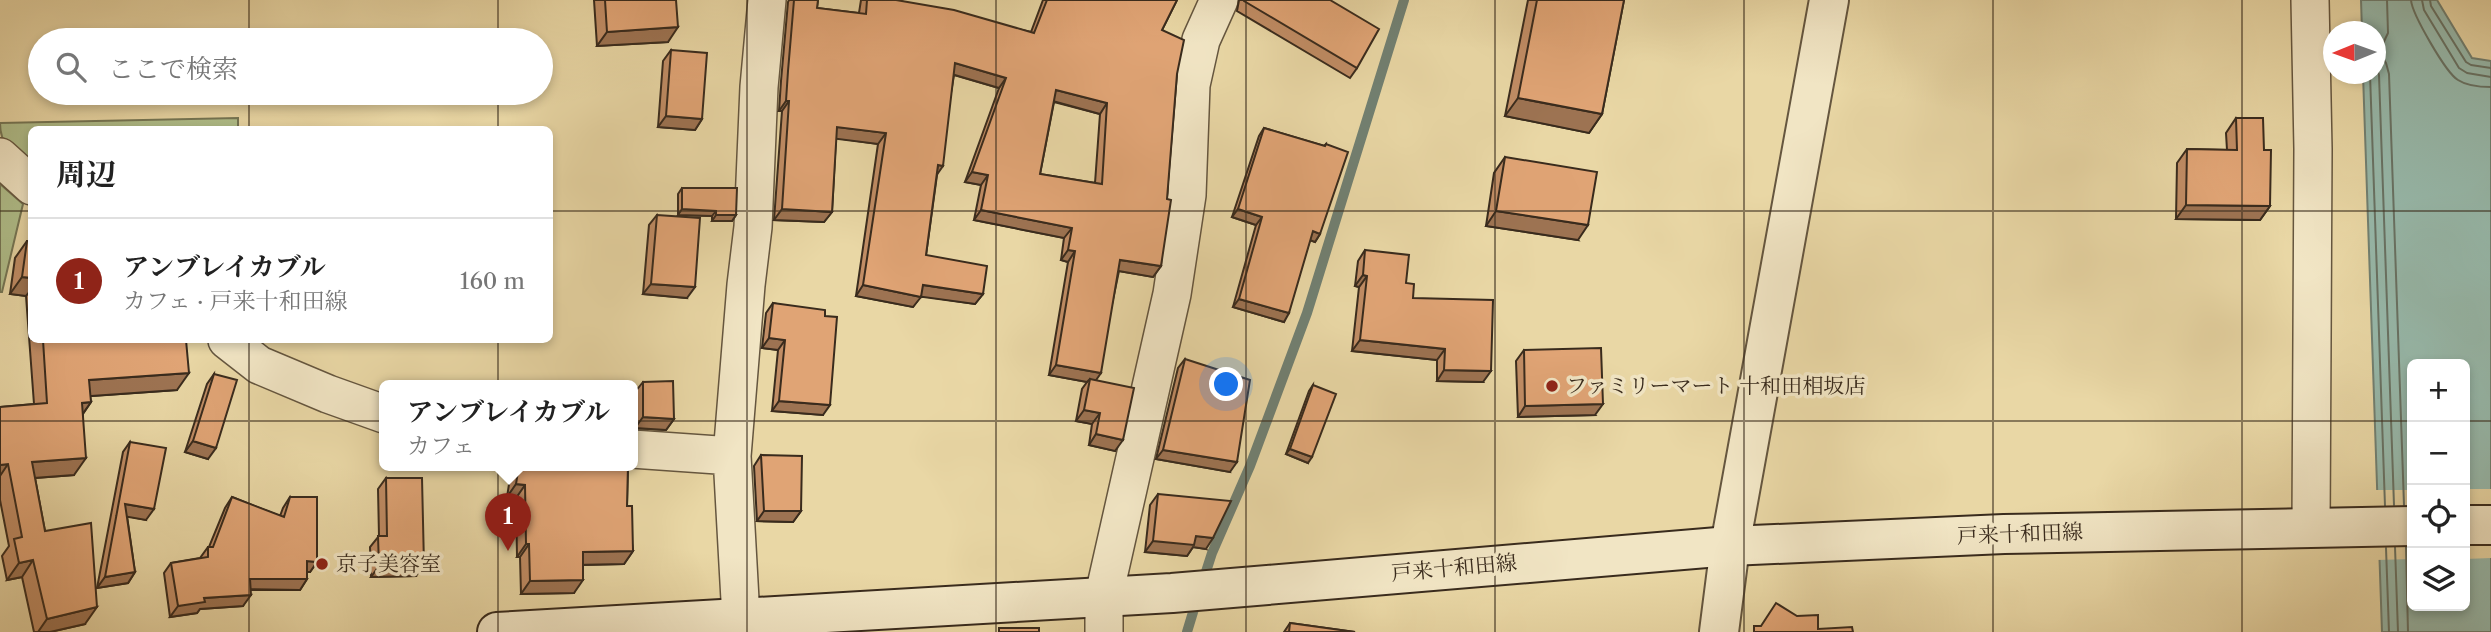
<!DOCTYPE html>
<html lang="ja">
<head>
<meta charset="utf-8">
<style>
  body { margin:0; font-family:"Libre Caslon Text","Noto Serif JP",serif; background:#f2f2f2; color:#222 }
  .controls { position:absolute; right:21px; bottom:21px; display:grid; overflow:hidden; border-radius:10px; box-shadow:0 4px 10px #0003 }
  .controls button { width:63px; height:63px; display:grid; place-items:center; padding:0; border:0; border-bottom:2px solid #e0e0e0; background:#fff; color:#222; font:35px sans-serif }
  .compass { position:absolute; left:2323px; top:21px; width:63px; height:63px; border-radius:50%; background:#fff; box-shadow:0 4px 10px #0003; rotate:269deg }
  .you { position:absolute; left:1227px; top:385px; width:24px; height:24px; margin:-18px; border:5px solid #fff; border-radius:50%; background:#1a73e8; box-shadow:0 0 0 10px #1a73e833 }
  .badge { display:grid; place-items:center; width:46px; height:46px; border-radius:50%; background:#8f2418; color:#fff; font-size:23px; font-weight:700 }
  .pin { position:absolute; translate:-50% -58px; filter:drop-shadow(0 2px 4px #0008) }
  .pin::after { content:''; position:absolute; top:37px; width:24px; height:21px; background:inherit; clip-path:polygon(0 0,100% 0,50% 100%) }
  .popup { position:absolute; left:379px; top:380px; width:259px; height:91px; box-sizing:border-box; display:grid; place-content:center; border-radius:10px; background:#fff; filter:drop-shadow(0 2px 5px #0005); font-size:23px; white-space:nowrap; color:#767676 }
  .popup b { font-size:26px; color:#222 }
  .popup::after { content:''; position:absolute; left:50%; top:100%; margin-left:-14px; border:14px solid transparent; border-top-color:#fff }
  .list { margin:0; padding:0; list-style:none }
  h2 { display:flex; justify-content:space-between; align-items:center; height:91px; margin:0; padding:0 28px; font-size:30px }
  h2 small { font-size:23px; font-weight:400; color:#767676 }
  .list li { display:grid; grid-template-columns:46px 1fr auto; gap:21px; align-items:center; box-sizing:border-box; height:126px; padding:0 28px; border-top:2px solid #e0e0e0 }
  .list b { display:block; font-size:26px; white-space:nowrap }
  .list p { margin:0; font-size:23px; white-space:nowrap; color:#767676 }
  .list em { font-size:23px; font-style:normal; color:#767676 }
  .icon { flex:none; width:38px; height:38px; fill:none; stroke:currentColor; stroke-width:2; stroke-linecap:round; stroke-linejoin:round }
  .map { position:relative; flex:none; width:2491px; height:632px; overflow:hidden }
  .search { position:absolute; background:#fff; box-shadow:0 4px 10px #0003; left:28px; top:28px; width:525px; height:77px; display:flex; align-items:center; gap:18px; box-sizing:border-box; padding:0 24px; border-radius:38px; color:#767676; font-size:26px }
  .panel { position:absolute; background:#fff; box-shadow:0 4px 10px #0003; left:28px; top:126px; width:525px; height:217px; border-radius:10px }
  .map>svg:first-child { display:block }
  .green { fill:#b0bf8b; stroke:#747554; stroke-width:2 }
  .water { fill:#97b9ab; stroke:#718072; stroke-width:2; fill-rule:evenodd }
  .pier { fill:#e9d7a5 }
  .lines { fill:none; stroke-linecap:round; stroke-linejoin:round }
  .shore { stroke:#687264; stroke-width:2 }
  .stream { stroke:#718072; stroke-width:10 }
  .minor-casing { stroke:#65563f; stroke-width:40 }
  .tertiary-casing { stroke:#65563f; stroke-width:42 }
  .secondary-casing { stroke:#392b1d; stroke-width:42 }
  .minor { stroke:#f1e5c4; stroke-width:37 }
  .tertiary { stroke:#f1e5c4; stroke-width:38 }
  .secondary { stroke:#f1e5c4; stroke-width:38 }
  .wall { fill:#c18d65; stroke:#392b1d; stroke-width:2; fill-rule:evenodd }
  .shaded-wall { fill:#9d7352; stroke:#392b1d; stroke-width:2 }
  .building { fill:#e0a475; stroke:#392b1d; stroke-width:2; fill-rule:evenodd }
  .grid { fill:none; stroke:#392b1d; stroke-width:2; stroke-opacity:0.55 }
  .poi-dot { fill:#8f2418; stroke:#f1e5c4; stroke-width:2.5 }
  .labels { text-anchor:middle; stroke-width:7; stroke-linejoin:round; paint-order:stroke }
  .poi-label { font-size:21px; fill:#392b1d; stroke:#f1e5c4; text-anchor:start }
  .street-label { font-size:21px; fill:#392b1d; stroke:#f1e5c4 }
</style>
</head>
<body>
<div class="map">
<svg width="2491" height="632" viewBox="0 0 2491 632">
  <rect width="100%" height="100%" fill="#e9d7a5"/>
  <filter id="stains"><feTurbulence type="fractalNoise" baseFrequency=".00286" numOctaves="4"/><feColorMatrix values="0 0 0 0 .2 0 0 0 0 .09 0 0 0 0 .02 0 0 0 .5 -.17"/></filter>
  <radialGradient id="worn" r=".72"><stop offset=".6" stop-color="#630" stop-opacity="0"/><stop offset="1" stop-color="#630" stop-opacity=".3"/></radialGradient>
  <path class="green" d="M238,118v11l-206,1 -1,39c-17,-13 -31,-23 -31,-46z
    M0,184l23,20 -21,88h-2z"/>
  <path class="water" d="M2361,0h76l35,58 19,3v571h-109l-19,-558h13v-42l-14,-1zM2412,364h53v242h-53z"/>
  <path class="pier" d="M2465,489h26v69l-26,1z
    M2374,490h38v69l-36,1z"/>
  <g class="lines">
    <path class="shore" d="M2387,0l1,33 -9,19 7,11 3,11 15,431
      M2411,0c1,14 35,73 47,80 9,6 23,7 33,7
      M2422,0l2,10 35,58 8,5 24,4
      M2430,0l1,6 35,56 5,3 20,3
      M2376,65l3,10 15,430
      M2370,74l15,432
      M2395,547l3,85
      M2406,547l2,85
      M2386,548l3,84"/>
    <path class="stream" d="M1203,581l9,-28 38,-87 57,-153 97,-313
      M1187,632l10,-33"/>
    <defs>
      <path id="minor" d="M2310,0l3,149 -2,377
        M0,157l32,29
        M227,340l32,25 69,29 56,20
        M632,449l100,7
        M741,618l-9,-162 14,-171 7,-58 6,-140 8,-87
        M1104,632v-37l68,-301 15,-99 4,-110 10,-45 18,-40"/>
      <path id="tertiary" d="M1719,632l11,-86 99,-546"/>
      <path id="secondary" d="M2465,525h26
        M497,632l675,-39 558,-47 274,-12 408,-8"/>
    </defs>
    <use href="#minor" class="minor-casing"/>
    <use href="#tertiary" class="tertiary-casing"/>
    <use href="#secondary" class="secondary-casing"/>
    <use href="#minor" class="minor"/>
    <use href="#tertiary" class="tertiary"/>
    <use href="#secondary" class="secondary"/>
  </g>
  <path class="wall" d="M594,0h82l-8,42 -71,4z
    M789,0h29l-1,8 42,5 2,-13h35l135,32 12,-32h134l-15,30 15,44 -16,192 -8,11 -34,-6 -23,109 19,71 -26,-6 3,-21 -16,-3 6,-32 5,-7 -38,-7 19,-113 -7,-2 3,-22 -90,-18 7,-35 -16,-3 34,-94 -45,-13 -17,100 -11,80 57,39 -8,10 -54,-8 -8,11 -57,-11 22,-152 -42,-6 -4,74 -8,10 -50,-2 8,-109h-3l2,-30 7,-79zM1054,102l46,12 -5,69 -55,-9z
    M1239,0h91l27,68 -7,10 -113,-67z
    M1528,0h96l-22,114 -13,19 -84,-17z
    M671,50l31,69 -7,11 -37,-3 5,-66z
    M2236,118l28,32 6,56 -10,14 -84,-1 1,-56 10,-14 40,1 -1,-17z
    M1264,128l60,18 2,-2 -6,90 -5,8 -5,-2 -26,82 -51,-15 23,-82 -24,-8 27,-81z
    M1505,157l73,83 -92,-14 8,-53z
    M682,188l54,27 -4,6h-20v-5l-34,-1v-21z
    M657,215l30,83 -44,-4 6,-69z
    M32,238v102h154l-9,50 -87,6 1,6 -8,12 -9,61 -39,3 10,53 40,93 -35,8h-16l-12,-55 -15,3 -5,-24 7,-10 -9,-46v-93l34,-3 -8,-108 -16,-2 5,-36 12,-17h2z
    M1365,250l41,33 7,15 70,84 -46,-1v-21l-85,-9 7,-64 -4,-1 3,-25z
    M773,303l52,13 -2,99 -51,-4 6,-61 -16,-2 4,-35z
    M1524,350l71,65 -77,2 -2,-56z
    M1185,359l45,113 -74,-13 22,-91z
    M214,374l-6,85 -23,-7 22,-68z
    M643,382l31,37 -8,11 -31,-2v-36z
    M1313,385l-5,78 -22,-9 23,-63z
    M130,442l16,78 -19,-4 8,56 -7,11 -31,5 26,-136z
    M761,455l40,56 -8,11 -36,-1 -3,-55z
    M512,465h116l-1,41 6,45 -9,13 -41,1 -9,28 -53,1 -1,-37h-3l-1,-59 -9,-1z
    M386,478l30,98 -45,1 -1,-30 9,-11 -1,-47z
    M1158,494l48,55 -13,-2 -6,9 -42,-4 5,-47z
    M232,497l48,19 3,-8 7,-11 27,65 -7,10h-3v7l-7,11h-50l-7,16 -43,3 -3,4 -27,4 -6,-44 7,-10 29,-5 8,-11h1l16,-39z
    M1290,623l65,9h-71z"/>
  <path class="shaded-wall" d="M678,27l-10,15 -71,4 10,-14z
    M955,63l51,15 -7,10 -51,-15z
    M1056,90l51,13 -7,11 -51,-14z
    M1518,98l84,16 -13,19 -84,-17z
    M786,101h3l-7,10h-3z
    M666,116l36,3 -7,11 -37,-3z
    M837,127l49,6 -8,11 -48,-6z
    M938,165l5,1 -7,10z
    M972,172l16,3 -7,10 -16,-3z
    M2186,205l84,1 -10,14 -84,-1z
    M682,209l34,2 -4,5 -34,-1z
    M782,209l50,3 -8,10 -50,-2z
    M1238,209l24,8 -6,8 -24,-8z
    M981,210l91,18 -8,10 -90,-18z
    M1496,211l92,14 -10,15 -92,-14z
    M716,215h20l-4,6h-20z
    M1313,231l7,3 -5,8 -8,-3z
    M1068,250l7,1 -7,11 -7,-2z
    M1120,260l41,6 -8,11 -40,-7z
    M1363,275l4,1 -8,11 -4,-1z
    M22,277l10,1v11l-6,7 -16,-2z
    M651,284l44,3 -8,11 -44,-4z
    M863,285l58,12 -8,10 -57,-11z
    M923,285l60,9 -8,10 -59,-8z
    M1239,299l50,14 -5,9 -51,-15z
    M769,338l16,2 -7,10 -16,-2z
    M1360,340l85,9 -8,11 -85,-9z
    M1056,365l45,8 -7,10 -4,-4 -3,3 -38,-7z
    M1444,370l47,1 -8,11 -46,-1z
    M189,373l-12,17 -100,7 12,-17z
    M779,401l51,4 -7,10 -51,-4z
    M91,402l-12,17 3,-16z
    M1603,404l-8,11 -77,2 7,-11z
    M1084,410l16,3 -8,11 -16,-3z
    M643,417l31,2 -8,11 -31,-2z
    M1096,434l27,6 -8,11 -26,-6z
    M193,441l23,7 -8,11 -23,-7z
    M1290,449l22,8 -4,6 -22,-9z
    M1163,450l74,12 -7,10 -74,-13z
    M86,458l-12,17 -54,4 12,-17z
    M8,464l-8,12v-11z
    M516,484l9,1 -9,13 -9,-1z
    M125,504l29,5 -8,11 -29,-5z
    M764,511h37l-8,11 -36,-1z
    M1196,536l17,2 -7,11 -13,-2 -6,9 -42,-4 8,-11z
    M526,544h3l-9,13h-3z
    M633,551l-9,13 -50,1 9,-13z
    M33,560l-11,17 -15,3 12,-17z
    M307,561l10,1 -7,10h-10z
    M424,565l-8,11 -45,1 8,-11z
    M135,572l-7,11 -31,5 8,-11z
    M250,579h57l-7,11 -58,-1z
    M583,580l-9,13 -53,1 9,-13z
    M251,595l-8,11 -43,3 -3,4 -27,4 8,-11 26,-8z
    M97,607l-12,17 -35,8h-12l9,-13z"/>
  <path class="building" d="M605,0h71l2,27 -71,5z
    M794,0h24l-1,8 49,6 1,-14h29l58,10 80,23 13,-33h130l-15,30 22,10 -7,34 -10,125 4,1 -10,66 -41,-6 -19,113 -45,-8 19,-114 -7,-1 4,-22 -91,-18 7,-35 -16,-3 34,-94 -51,-15 -12,103 -5,-1 -12,90 61,11 -4,28 -60,-9 -2,12 -58,-12 23,-152 -49,-6 -5,85 -50,-3 7,-108h-3l2,-30zM1056,90l51,13 -5,81 -62,-10z
    M1244,0h86l49,29 -22,39 -113,-67z
    M1537,0h87l-22,114 -84,-16z
    M671,50l36,3 -5,66 -36,-3z
    M2236,118h27l1,32h7l-1,56 -84,-1 1,-56 50,1z
    M1264,128l61,18 1,-2 22,8 -28,82 -7,-3 -24,82 -50,-14 23,-82 -24,-8z
    M1505,157l92,15 -9,53 -92,-14z
    M682,188h55l-1,27h-20v-4l-34,-2z
    M657,215l43,3 -5,69 -44,-3z
    M27,241h5v37l-10,-1z
    M1365,250l44,5 -3,28 8,1 -1,14 80,2 -2,71 -47,-1 1,-21 -85,-9 7,-64 -4,-1z
    M773,303l52,7v6l12,1 -7,88 -51,-4 6,-61 -16,-2z
    M43,340h143l3,33 -100,7 2,22 -9,1 4,55 -54,4 13,69 46,-8 6,84 -50,12 -14,-59 -14,3 -5,-24 8,-2 -14,-73 -8,1v-58l47,-4z
    M1601,348l2,56 -78,2 -1,-56z
    M1185,359l65,21 -13,82 -74,-12z
    M214,374l23,6 -21,68 -23,-7z
    M1090,379l44,9 -11,52 -27,-6 4,-21 -16,-3z
    M673,381l1,38 -31,-2v-35z
    M1313,385l23,9 -24,63 -22,-8z
    M130,442l36,6 -12,61 -29,-5 10,68 -30,5z
    M761,455l41,1 -1,55h-37z
    M519,465h109l-1,41h5l1,45 -50,1v28l-53,1 -1,-37h-3l-1,-59 -9,-1z
    M386,478h36l2,87 -45,1 -1,-30h9z
    M1158,494l73,7 -18,37 -17,-2 -2,9 -41,-4z
    M232,497l52,20 6,-20h27v65l-10,-1v18h-57l1,16 -47,3 1,4 -27,4 -7,-43 37,-6v-10h5z
    M1776,603l21,13 21,-1v14l34,-2 1,5h-99v-6h7z
    M1290,623l65,9h-66z
    M999,628h40v4h-40z"/>
  <path class="grid" d="M249,0v40M498,0v40M747,0v632M996,0v632M1246,0v632M1495,0v632M1744,0v632M1993,0v632M2242,0v632M249,93v37M498,93v37M0,211h32M550,211h1941M249,340v292M498,340v292M0,421h2412M2465,421h26"/>
  <g class="poi-dot">
    <circle cx="1552" cy="386" r="7"/>
    <circle cx="322" cy="564" r="7"/>
  </g>
  <g class="labels">
    <g class="poi-label">
      <text x="1566" y="393">ファミリーマート 十和田相坂店</text>
      <text x="336" y="571">京子美容室</text>
    </g>
    <g class="street-label">
      <text transform="translate(2020 534) rotate(-2)" y="7">戸来十和田線</text>
      <text transform="translate(1454 568) rotate(-5)" y="7">戸来十和田線</text>
    </g>
  </g>
  <rect width="100%" height="100%" filter="url(#stains)"/>
  <rect width="100%" height="100%" fill="url(#worn)"/>
</svg>
<div class="controls">
<button>+</button>
<button>−</button>
<button><svg class="icon" aria-label="locate" viewBox="0 0 24 24"><circle cx="12" cy="12" r="6"/><path d="M12 2v4M12 18v4M2 12h4M18 12h4"/></svg></button>
<button><svg class="icon" aria-label="layers" viewBox="0 0 24 24"><path d="M12 4l9 5-9 5-9-5zM3 14l9 5 9-5"/></svg></button>
</div>
<svg class="compass" viewBox="-18 -18 36 36"><path d="M0-13l5 13h-10z" fill="#e53935"/><path d="M0 13l5-13h-10z" fill="#767676"/></svg>
<div class="you"></div>
<div class="pin badge" style="left:508px;top:551px">1</div>
<div class="popup"><b>アンブレイカブル</b>カフェ</div>
<div class="search"><svg class="icon" aria-label="search" viewBox="0 0 24 24"><circle cx="10" cy="10" r="6"/><path d="M15 15l6 6"/></svg>ここで検索</div>
<section class="panel">
<h2>周辺<small></small></h2>
<ul class="list">
<li><span class="badge">1</span><div><b>アンブレイカブル</b><p>カフェ · 戸来十和田線</p></div><em>160 m</em></li>
</ul>
</section>
</div>
</body>
</html>
